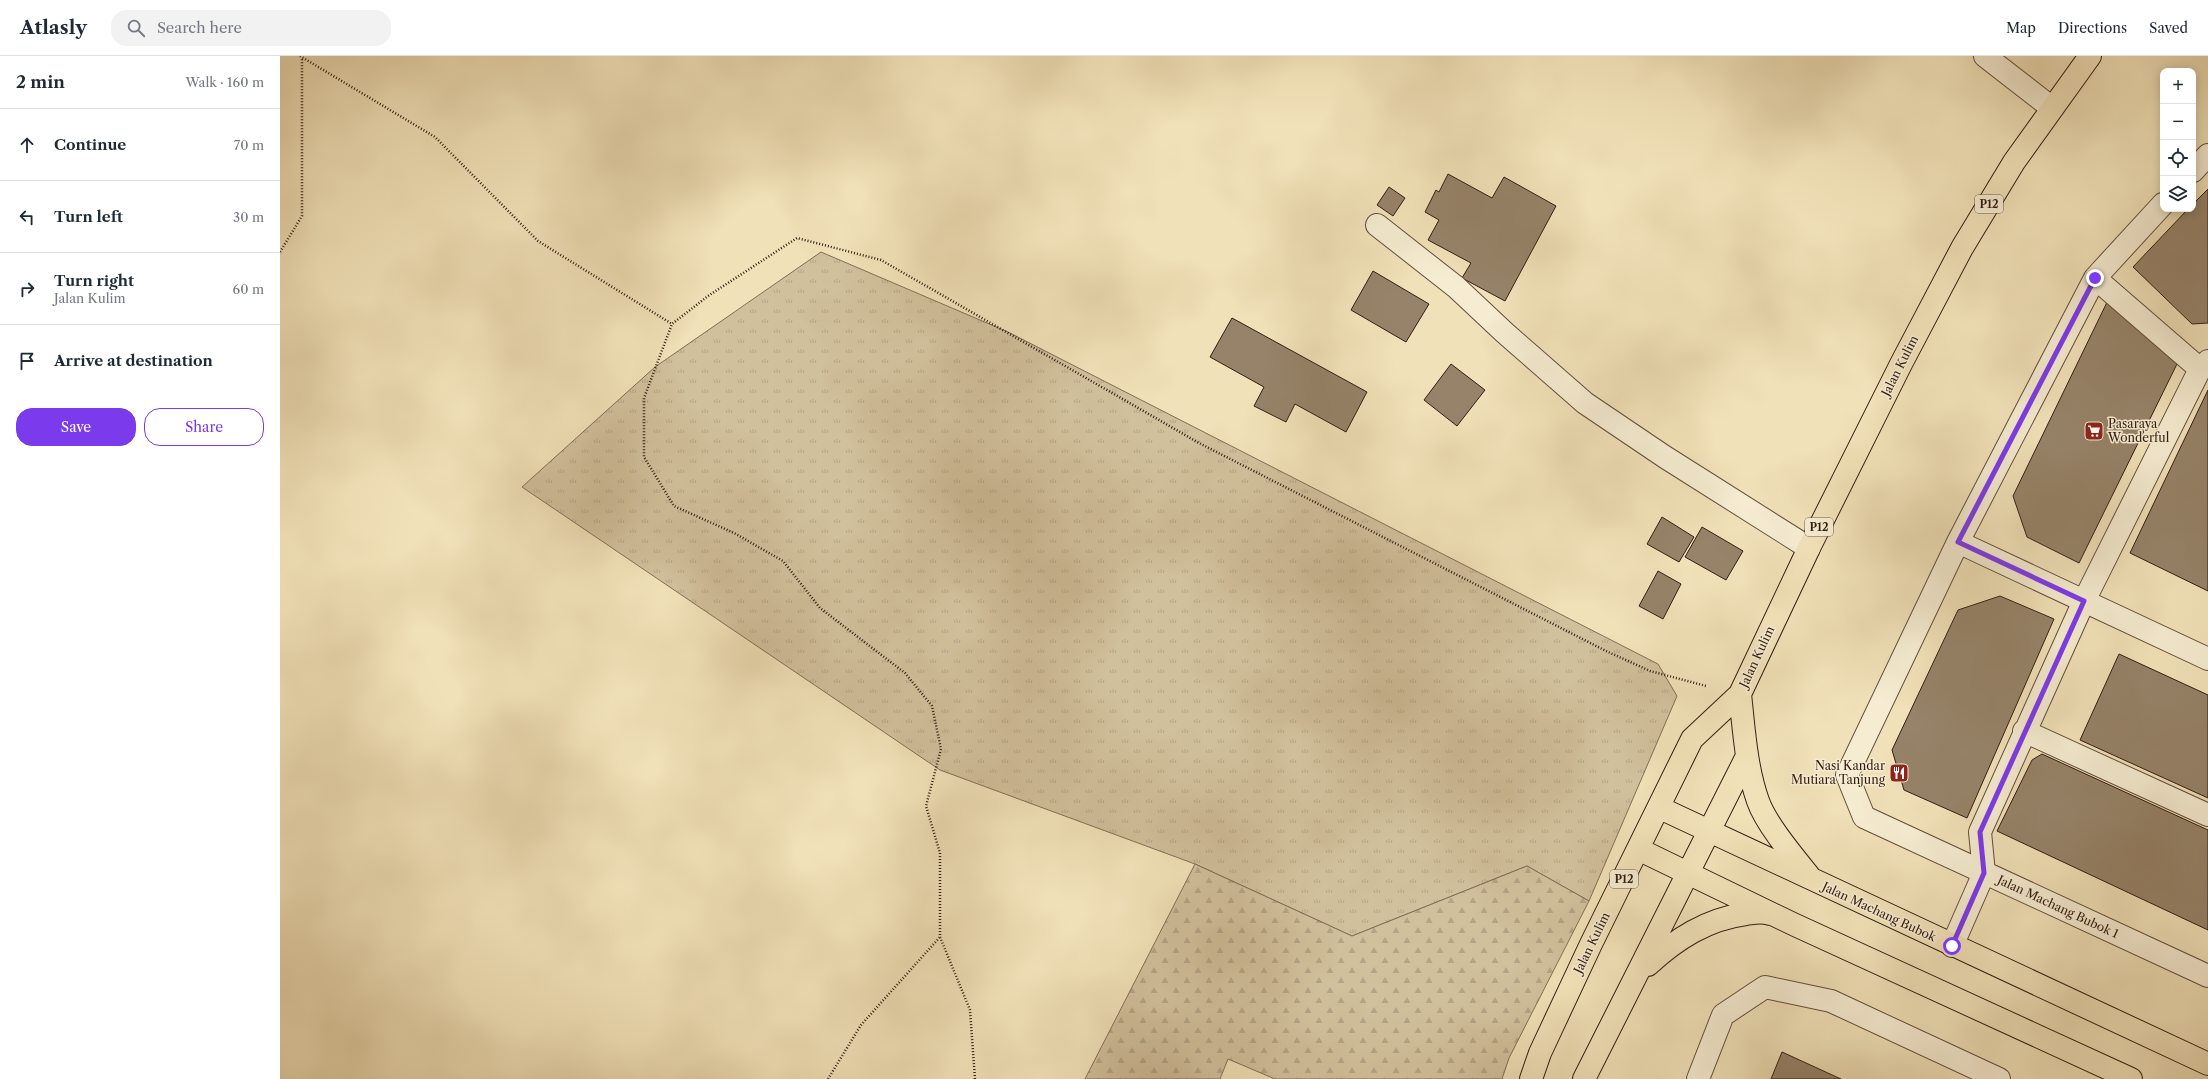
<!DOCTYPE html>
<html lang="en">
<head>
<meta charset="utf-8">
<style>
  body { margin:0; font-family:"Libre Caslon Text",serif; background:#f2f2f3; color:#1f2937 }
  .controls { position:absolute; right:12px; top:12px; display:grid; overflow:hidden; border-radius:8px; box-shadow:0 2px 10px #0003 }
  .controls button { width:36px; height:36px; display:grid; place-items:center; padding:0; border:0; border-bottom:1px solid #e0e1e3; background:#fff; color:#1f2937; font:20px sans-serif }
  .stop { position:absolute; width:12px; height:12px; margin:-9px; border:3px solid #7c3aed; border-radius:50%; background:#fff }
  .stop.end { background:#7c3aed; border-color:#fff; box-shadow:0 1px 4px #0008 }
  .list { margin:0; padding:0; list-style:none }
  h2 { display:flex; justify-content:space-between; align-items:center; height:52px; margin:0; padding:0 16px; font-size:17px }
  h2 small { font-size:13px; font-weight:400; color:#747a83 }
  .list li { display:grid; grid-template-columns:26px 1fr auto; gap:12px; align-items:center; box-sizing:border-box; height:72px; padding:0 16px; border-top:1px solid #e0e1e3 }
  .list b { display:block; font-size:15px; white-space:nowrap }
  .list p { margin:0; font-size:13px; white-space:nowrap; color:#747a83 }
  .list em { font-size:13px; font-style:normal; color:#747a83 }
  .actions { display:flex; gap:8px; padding:12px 16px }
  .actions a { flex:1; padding:9px 0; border:1px solid #7c3aed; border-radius:16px; text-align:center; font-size:14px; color:#7c3aed }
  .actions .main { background:#7c3aed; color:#fff }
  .icon { flex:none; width:22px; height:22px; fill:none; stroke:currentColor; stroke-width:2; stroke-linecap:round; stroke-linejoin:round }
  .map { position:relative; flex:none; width:1928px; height:1023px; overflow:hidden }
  header { display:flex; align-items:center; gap:24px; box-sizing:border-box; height:56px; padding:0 20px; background:#fff; border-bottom:1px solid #e0e1e3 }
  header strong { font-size:19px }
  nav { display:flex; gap:22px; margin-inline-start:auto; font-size:14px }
  .search { width:280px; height:36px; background:#f2f2f3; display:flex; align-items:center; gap:10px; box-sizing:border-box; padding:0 14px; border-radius:16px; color:#747a83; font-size:15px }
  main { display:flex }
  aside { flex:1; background:#fff }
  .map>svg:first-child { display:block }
  .grass { fill:url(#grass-tufts); stroke:#826e58 }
  .forest { fill:url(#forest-firs); stroke:#826e58 }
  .building { fill:#968369; stroke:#331d13 }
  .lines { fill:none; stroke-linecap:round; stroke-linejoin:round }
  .minor-casing { stroke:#624e3c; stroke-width:24 }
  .major-casing { stroke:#331d13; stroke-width:24 }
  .path { stroke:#331d13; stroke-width:2.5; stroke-dasharray:1 2; stroke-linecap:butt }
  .minor { stroke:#f6ecd1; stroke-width:22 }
  .major { stroke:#f1e1b8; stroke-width:22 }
  .route { stroke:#7c3aed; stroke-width:5 }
  .labels { text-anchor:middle; stroke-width:3; stroke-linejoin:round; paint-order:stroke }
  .shield { fill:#f6ecd1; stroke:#6e5b4c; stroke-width:1 }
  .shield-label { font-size:11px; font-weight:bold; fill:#331d13 }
  .street-label { font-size:12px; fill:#331d13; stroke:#f6ecd1 }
  .poi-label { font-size:12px; fill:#331d13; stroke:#f6ecd1; text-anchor:start }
</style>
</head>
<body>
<header>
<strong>Atlasly</strong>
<div class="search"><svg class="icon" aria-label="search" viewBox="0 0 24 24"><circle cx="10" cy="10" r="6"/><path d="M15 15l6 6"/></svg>Search here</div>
<nav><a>Map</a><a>Directions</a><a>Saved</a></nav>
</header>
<main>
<aside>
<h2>2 min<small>Walk · 160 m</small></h2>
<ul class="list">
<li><svg class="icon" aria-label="ahead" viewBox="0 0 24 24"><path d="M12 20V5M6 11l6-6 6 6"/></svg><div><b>Continue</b></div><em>70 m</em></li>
<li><svg class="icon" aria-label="left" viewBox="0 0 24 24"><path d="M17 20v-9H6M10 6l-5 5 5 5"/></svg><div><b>Turn left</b></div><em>30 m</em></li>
<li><svg class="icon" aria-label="right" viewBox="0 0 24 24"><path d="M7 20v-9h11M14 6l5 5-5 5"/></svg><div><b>Turn right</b><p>Jalan Kulim</p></div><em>60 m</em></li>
<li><svg class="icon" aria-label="arrive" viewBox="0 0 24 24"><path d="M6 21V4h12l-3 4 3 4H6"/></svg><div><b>Arrive at destination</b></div></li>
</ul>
<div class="actions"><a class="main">Save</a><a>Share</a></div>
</aside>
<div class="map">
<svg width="1928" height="1023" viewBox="0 0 1928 1023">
  <defs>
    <pattern id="grass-tufts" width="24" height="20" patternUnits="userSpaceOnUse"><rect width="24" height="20" fill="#d1c09c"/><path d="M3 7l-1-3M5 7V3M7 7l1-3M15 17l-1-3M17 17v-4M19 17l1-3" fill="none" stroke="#b4a586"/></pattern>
    <pattern id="forest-firs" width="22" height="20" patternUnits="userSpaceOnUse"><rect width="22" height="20" fill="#d1c09c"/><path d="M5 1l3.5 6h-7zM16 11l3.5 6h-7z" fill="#b4a586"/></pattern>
  </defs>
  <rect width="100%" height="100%" fill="#f1e1b8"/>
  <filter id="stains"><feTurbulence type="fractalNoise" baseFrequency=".005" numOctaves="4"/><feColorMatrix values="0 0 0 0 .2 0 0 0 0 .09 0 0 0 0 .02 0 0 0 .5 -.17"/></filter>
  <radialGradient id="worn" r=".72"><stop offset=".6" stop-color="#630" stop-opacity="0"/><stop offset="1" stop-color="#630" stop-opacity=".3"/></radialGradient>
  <path class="grass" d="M541,196l187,80 650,332 19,32 -88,205 -62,-35 -175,70 -157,-72 -255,-94 -418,-283 133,-120z"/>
  <path class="forest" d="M915,808l157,72 175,-70 62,35 -80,157 -7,21h-227l-47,-20 -8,20h-135z"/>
  <path class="building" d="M1168,118l44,24 12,-21 52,29 -51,95 -43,-23 9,-15 -43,-23 11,-20 -14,-8 11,-22 3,2z
    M1109,131l16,11 -12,18 -16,-11z
    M1928,133v134l-16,1 -59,-57 55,-58h5v-5z
    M1093,215l56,33 -23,38 -55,-32z
    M1831,238l66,70 -98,199 -52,-26 -14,-41z
    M952,262l135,74 -21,40 -51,-28 -9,18 -32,-16 10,-19 -54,-30z
    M1171,308l34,26 -28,36 -33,-26z
    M1928,334v201l-78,-38z
    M1382,461l32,20 -15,25 -32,-18z
    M1422,471l41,24 -17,29 -41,-23z
    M1378,515l23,13 -18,35 -24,-13z
    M1720,540l54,23 -87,199 -63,-28 -12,-40 66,-140z
    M1839,598l89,41v103l-128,-58z
    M1762,698l166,76v100l-211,-99 35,-71z
    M1502,996l59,27h-70z"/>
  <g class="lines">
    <defs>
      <path id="minor" d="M1705,0l67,52
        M1913,115l15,-16
        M1883,148l-68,74 -137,264 -111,233 17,42 344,159
        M1097,169l79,62 49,46 80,70 80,54 144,91
        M1815,222l105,91
        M1678,486l250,117
        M1744,675l184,84
        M1672,890l32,-73 -4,-41 104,-231 116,-232 8,-8
        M1418,1023l25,-64 42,-28 66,14 168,78"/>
      <path id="major" d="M1460,638c4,36 6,73 18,107 8,23 36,56 52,76
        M1380,752l548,256
        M1358,793l155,75 338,155
        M1368,909c28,-26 59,-46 98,-51 8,-1 16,-3 24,0
        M1251,1023l9,-26 51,-109 101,-205 48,-45 69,-146 93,-186 60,-114 52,-86 76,-106
        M1304,1023l163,-323"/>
    </defs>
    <use href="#minor" class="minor-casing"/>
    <use href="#major" class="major-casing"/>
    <path class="path" d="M20,0l135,81 103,104 134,83
      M0,196l22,-36v-157
      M548,1023l33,-54 79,-88
      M695,1023l-5,-69 -30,-73v-84l-14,-47 15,-57 -9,-43 -27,-33 -85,-65 -37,-47 -49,-28 -60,-27 -30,-49v-59l28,-74 36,-28 89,-58 84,22 318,183 407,208 44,20 56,15"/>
    <use href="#minor" class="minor"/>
    <use href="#major" class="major"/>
  </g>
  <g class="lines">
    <path class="route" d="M1672,890l32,-73 -4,-41 104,-231 -126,-59 137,-264"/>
  </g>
  <defs>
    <symbol id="supermarket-square" viewBox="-11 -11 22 22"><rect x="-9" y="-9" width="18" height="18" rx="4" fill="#8f2418" stroke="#f6ecd1"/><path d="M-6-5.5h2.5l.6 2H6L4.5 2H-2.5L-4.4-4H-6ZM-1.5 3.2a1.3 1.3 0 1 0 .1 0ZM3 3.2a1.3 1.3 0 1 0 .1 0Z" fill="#fff"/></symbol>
    <symbol id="restaurant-square" viewBox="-11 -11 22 22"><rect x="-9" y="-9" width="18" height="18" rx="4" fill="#8f2418" stroke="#f6ecd1"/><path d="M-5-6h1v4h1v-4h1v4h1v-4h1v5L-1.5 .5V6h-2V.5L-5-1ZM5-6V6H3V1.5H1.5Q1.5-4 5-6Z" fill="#fff"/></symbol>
  </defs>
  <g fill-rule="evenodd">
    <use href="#supermarket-square" x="1803" y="364" width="22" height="22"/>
    <use href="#restaurant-square" x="1608" y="706" width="22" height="22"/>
  </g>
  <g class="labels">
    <g class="shield">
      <rect x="1695" y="139" width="28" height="18" rx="3"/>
      <rect x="1525" y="462" width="28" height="18" rx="3"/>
      <rect x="1330" y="814" width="28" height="18" rx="3"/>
    </g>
    <g class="shield-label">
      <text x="1709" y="152">P12</text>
      <text x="1539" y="475">P12</text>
      <text x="1344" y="827">P12</text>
    </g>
    <g class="street-label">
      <text transform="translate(1620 310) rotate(-63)" y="4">Jalan Kulim</text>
      <text transform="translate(1477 601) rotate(-65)" y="4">Jalan Kulim</text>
      <text transform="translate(1778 851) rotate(25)" y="4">Jalan Machang Bubok 1</text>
      <text transform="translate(1599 856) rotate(25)" y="4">Jalan Machang Bubok</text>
      <text transform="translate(1312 887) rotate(-64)" y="4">Jalan Kulim</text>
    </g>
    <g class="poi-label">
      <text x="1828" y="372">Pasaraya<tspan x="1828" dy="14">Wonderful</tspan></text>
      <text x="1605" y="714" text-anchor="end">Nasi Kandar<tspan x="1605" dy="14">Mutiara Tanjung</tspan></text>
    </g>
  </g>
  <rect width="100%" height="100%" filter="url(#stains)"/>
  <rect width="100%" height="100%" fill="url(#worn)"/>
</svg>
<div class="controls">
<button>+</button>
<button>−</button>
<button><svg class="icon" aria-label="locate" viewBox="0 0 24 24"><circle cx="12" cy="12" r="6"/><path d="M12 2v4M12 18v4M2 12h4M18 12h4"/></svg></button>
<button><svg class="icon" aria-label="layers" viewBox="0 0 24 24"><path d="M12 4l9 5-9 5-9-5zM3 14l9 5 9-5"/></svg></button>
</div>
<div class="stop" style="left:1672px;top:890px"></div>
<div class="stop end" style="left:1815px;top:222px"></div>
</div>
</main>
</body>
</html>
